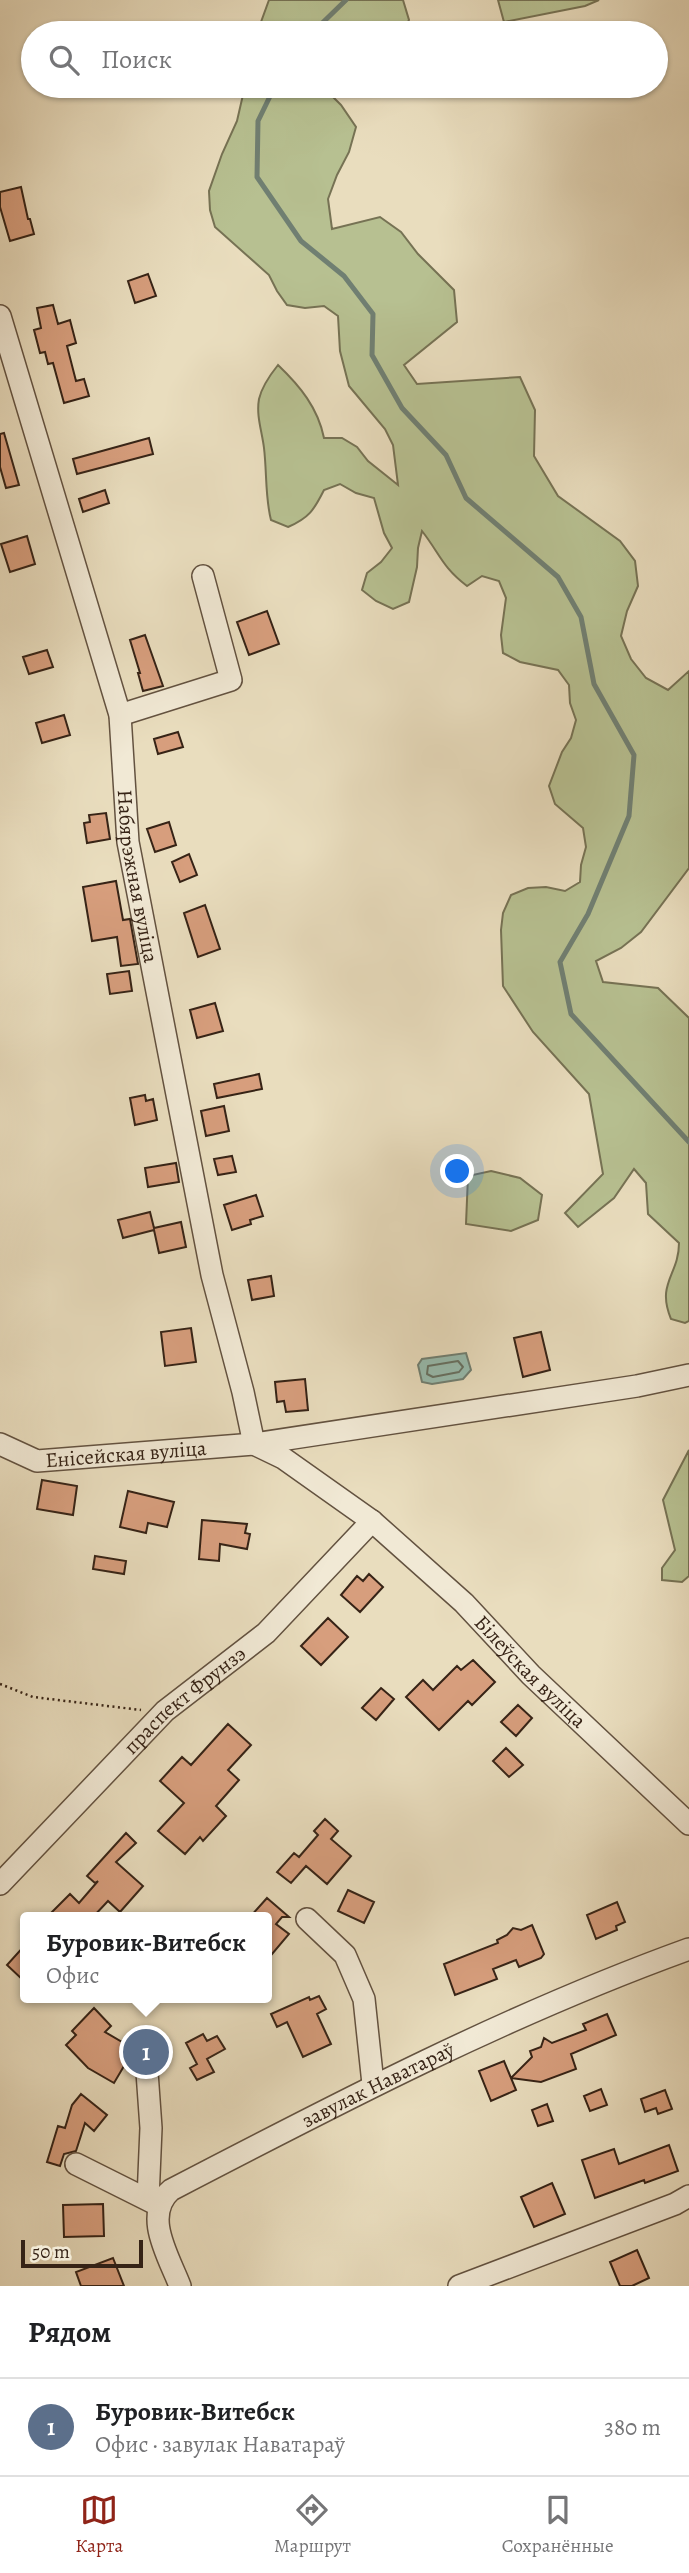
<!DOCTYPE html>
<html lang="ru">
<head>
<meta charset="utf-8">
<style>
  body { margin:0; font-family:Alegreya,serif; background:#f2f2f2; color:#202124 }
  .scale { position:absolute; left:21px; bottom:18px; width:122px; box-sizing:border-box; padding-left:7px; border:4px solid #362316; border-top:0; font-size:19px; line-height:24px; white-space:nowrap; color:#362316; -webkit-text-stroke:5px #f1e9d5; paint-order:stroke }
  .you { position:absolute; left:458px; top:1172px; width:24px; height:24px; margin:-18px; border:5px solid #fff; border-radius:50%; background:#1a73e8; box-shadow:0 0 0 10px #1a73e833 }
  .badge { display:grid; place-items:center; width:46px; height:46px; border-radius:50%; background:#8f2418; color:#fff; font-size:23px; font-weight:700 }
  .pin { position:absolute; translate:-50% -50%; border:4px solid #fff; box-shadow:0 2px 7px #0006 }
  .popup { position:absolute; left:20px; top:1912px; width:252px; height:91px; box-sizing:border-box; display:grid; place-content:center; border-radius:7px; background:#fff; filter:drop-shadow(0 2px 5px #0005); font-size:23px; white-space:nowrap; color:#757577 }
  .popup b { font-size:26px; color:#202124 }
  .popup::after { content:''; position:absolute; left:50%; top:100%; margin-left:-14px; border:14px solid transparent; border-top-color:#fff }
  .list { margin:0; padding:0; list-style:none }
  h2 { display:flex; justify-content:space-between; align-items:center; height:91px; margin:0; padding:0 28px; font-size:30px }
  h2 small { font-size:23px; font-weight:400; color:#757577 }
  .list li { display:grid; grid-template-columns:46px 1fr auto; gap:21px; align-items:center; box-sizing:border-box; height:98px; padding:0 28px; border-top:2px solid #e0e0e0 }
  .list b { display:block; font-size:26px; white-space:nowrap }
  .list p { margin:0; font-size:23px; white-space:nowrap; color:#757577 }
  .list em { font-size:23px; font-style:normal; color:#757577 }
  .icon { flex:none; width:38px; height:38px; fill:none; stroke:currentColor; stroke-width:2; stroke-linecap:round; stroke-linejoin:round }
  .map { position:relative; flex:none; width:689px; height:2286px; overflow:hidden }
  .search { position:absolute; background:#fff; box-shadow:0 2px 5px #0004; left:21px; right:21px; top:21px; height:77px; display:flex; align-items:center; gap:18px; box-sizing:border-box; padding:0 24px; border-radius:38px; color:#757577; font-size:26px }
  .sheet { height:189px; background:#fff }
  nav { display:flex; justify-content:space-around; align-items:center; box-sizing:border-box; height:98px; border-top:2px solid #e0e0e0; background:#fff; font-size:19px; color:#757577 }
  nav a { display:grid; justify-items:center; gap:4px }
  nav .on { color:#8f2418 }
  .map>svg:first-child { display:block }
  .green { fill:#b7c091; stroke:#767254; stroke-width:2 }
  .water { fill:#97bcaf; stroke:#707f72; stroke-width:2 }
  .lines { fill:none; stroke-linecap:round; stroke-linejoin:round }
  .shore { stroke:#667062; stroke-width:2 }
  .stream { stroke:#707f72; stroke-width:5 }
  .building { fill:#d79e7d; stroke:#362316; stroke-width:2 }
  .minor-casing { stroke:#635240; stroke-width:24 }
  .path { stroke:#362316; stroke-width:2.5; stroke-dasharray:2 3.5; stroke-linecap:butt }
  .minor { stroke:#f1e9d5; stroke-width:21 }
  .labels { text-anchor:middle; stroke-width:5; stroke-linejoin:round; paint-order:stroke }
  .street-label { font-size:21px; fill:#362316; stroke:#f1e9d5 }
</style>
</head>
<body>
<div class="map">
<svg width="689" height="2286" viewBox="0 0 689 2286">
  <rect width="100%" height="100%" fill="#e9ddbe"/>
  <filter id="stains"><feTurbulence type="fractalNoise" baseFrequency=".00286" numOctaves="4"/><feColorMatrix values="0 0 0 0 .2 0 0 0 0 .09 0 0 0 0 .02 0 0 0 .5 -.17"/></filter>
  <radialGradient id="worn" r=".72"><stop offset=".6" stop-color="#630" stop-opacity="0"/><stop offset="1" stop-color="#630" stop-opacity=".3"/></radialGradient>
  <path class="green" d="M269,0h134l6,20 -7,13h-145z
    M498,0h101l-14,6 -81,16z
    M245,86h77l19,19 15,22 -7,25 -12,23 -9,24 4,30 48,-12 21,15 17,22 36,36 3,32 -53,43 13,19 103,-7 15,33 -1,46 24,40 62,45 15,20 3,25 -11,25 -6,25 10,23 15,19 22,12 21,-19v197l-48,64 -20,16 -25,13 7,21 55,6 31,30v303l-4,2 -14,-4c-15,-36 8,-44 8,-76l-31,-29 -2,-31 -12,-14 -20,29 -36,29 -13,-14 38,-39 -14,-80 -56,-62 -30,-46 -2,-56 2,-17 8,-18 17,-7 18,-1 19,4 15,-9 1,-17 5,-18 -3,-19 -28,-24 -6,-18 13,-34 9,-14 5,-18 -6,-17 -1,-18 -11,-15 -38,-8 -17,-9 -2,-18 5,-37 -7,-17 -17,-5 -15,10c-25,-19 -27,-32 -45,-55l-4,17 -1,19 -8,35 -16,7 -17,-8 -14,-11 5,-17 14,-11 11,-14 -8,-15 -10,-35 -18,-5 -16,-9 -16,6c-10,20 -15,28 -36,37l-17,-7c-6,-23 -4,-47 -7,-72 -2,-17 -8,-32 -5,-49 3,-13 11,-24 19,-34 22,21 40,43 46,73h18l15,9 11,14 30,24 -5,-40 -8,-16 -36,-43 -9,-35 -2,-35 -14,-10 -19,2 -18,-3 -10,-14 -8,-16 -54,-48 -5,-17 -1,-19 13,-37 15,-33z
    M491,1171l29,7 22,17 -4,25 -27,11 -45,-7 2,-48z
    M689,1450v126l-7,6 -20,-2v-12l13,-18 -12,-50z"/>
  <path class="water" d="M466,1353l5,17 -8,9 -31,5 -10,-2 -4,-17 4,-6z"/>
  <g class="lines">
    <path class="shore" d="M458,1361l5,6 -4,5 -26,5 -6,-3 1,-8z"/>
    <path class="stream" d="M312,33l34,-33
      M275,86l-17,35 -1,56 44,64 43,35 29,38 -1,41 30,53 44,47 20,43 92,79 23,40 13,67 40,71 -5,61 -41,98 -28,48 11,52 118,128"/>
  </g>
  <path class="building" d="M21,187l7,32h2l4,15 -24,7 -10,-34v-15z
    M148,274l8,22 -21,7 -7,-22z
    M53,305l5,19 12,-4 6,23 -9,3 9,35 8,-2 5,17 -25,7 -11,-40 -5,1 -3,-12 -5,1 -6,-23 7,-2 -4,-20z
    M4,433l15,52 -13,3 -6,-21v-33z
    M149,438l4,16 -76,20 -4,-15z
    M105,490l4,13 -26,9 -4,-13z
    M27,536l8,28 -25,8 -9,-28z
    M267,611l12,33 -30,11 -12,-33z
    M145,635l18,51 -20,5 -5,-18h2l-10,-33z
    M47,650l6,17 -24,7 -6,-17z
    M64,715l6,20 -28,8 -6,-20z
    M178,732l5,15 -25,7 -4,-15z
    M106,813l4,26 -23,4 -3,-20 6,-1 -1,-7z
    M169,822l7,23 -21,7 -8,-23z
    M189,854l8,21 -17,7 -8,-20z
    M116,881l7,39 7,-1 8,45 -17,2 -4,-29 -25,4 -9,-54z
    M205,905l15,44 -22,8 -14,-44z
    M129,971l3,20 -22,3 -3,-20z
    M215,1003l8,28 -26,7 -7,-28z
    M259,1074l3,15 -45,9 -3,-14z
    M145,1095l1,6 7,-2 4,21 -22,5 -5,-27z
    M224,1106l5,25 -23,5 -5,-25z
    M232,1156l4,16 -18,3 -4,-16z
    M176,1163l3,19 -31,5 -3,-19z
    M256,1195l7,21 -13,4 1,4 -19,6 -8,-25z
    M150,1212l4,16 27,-6 5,25 -27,6 -5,-23 -31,8 -5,-18z
    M271,1276l3,20 -22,4 -4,-20z
    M191,1328l5,34 -31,4 -4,-34z
    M541,1332l9,38 -27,7 -9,-39z
    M305,1379l3,31 -22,2 -2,-11 -7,1 -2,-20z
    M42,1480l35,6 -4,29 -36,-6z
    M128,1491l46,11 -7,25 -19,-4 -2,10 -26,-6z
    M202,1520l45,4 -2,9 5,1 -3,15 -27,-5 -1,17 -20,-2z
    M95,1556l31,5 -2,13 -31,-5z
    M369,1574l14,13 -23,25 -19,-17 16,-19 6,5z
    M328,1618l20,19 -27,28 -20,-19z
    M473,1660l22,22 -23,23 -4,-4 -29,29 -33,-33 17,-17 10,10 24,-24 4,4z
    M381,1688l13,11 -18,21 -14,-12z
    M518,1705l14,13 -16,18 -15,-14z
    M228,1724l23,21 -23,25 11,10 -23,26 10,10 -23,25 -3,-4 -15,17 -27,-23 26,-28 -24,-22 22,-24 9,8z
    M506,1748l17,17 -14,12 -16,-16z
    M325,1819l13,12 -7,8 20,17 -24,28 -21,-18 -15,17 -14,-11 17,-19 5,4 19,-22 -4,-4z
    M126,1833l10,10 -20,19 27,24 -23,26 -12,-11 -15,16h-46l23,-23 9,9 19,-22 -3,2 -8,-7z
    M348,1890l26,12 -10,21 -26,-12z
    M267,1898l22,19h-7l-6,7 13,10 -22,26v-43h-17z
    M617,1902l8,20 -9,4 1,4 -21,9 -9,-24z
    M532,1925l12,29 -3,4 -22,9 -3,-7 -23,9 4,10 -42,16 -11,-31 54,-21 -1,-3 10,-5 6,-7 8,2z
    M25,1945v37l-18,-17z
    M319,1996l7,13 -9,5 14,30 -28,13 -16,-35 -10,5 -6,-13 38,-17 1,3z
    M94,2008l17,18 -6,6 29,17 -20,34 -26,-15 -22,-23 10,-10 -4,-4z
    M607,2014l9,21 -45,19 5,15 -35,13 -30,-4 5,12 -25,11 -12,-30 25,-10 7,17 21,-21 -2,-6 11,-4 3,-9 8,5 34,-13 -3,-6z
    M203,2034l4,7 10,-5 8,13 -18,10 7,13 -17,8 -7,-12 7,-4 -11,-21z
    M143,2035l24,14 -7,11 -5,-3 -2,3 -8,-1 -7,4 -9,-5z
    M601,2089l6,16 -17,6 -6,-15z
    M665,2090l7,19 -14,5 -2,-6 -11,4 -4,-13z
    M81,2094l26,21 -13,16 -9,-8 -9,28 -12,3 -4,12 -13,-4 11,-36 7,2 7,-23z
    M547,2104l6,17 -15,5 -6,-16z
    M669,2145l9,26 -33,12 -1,-3 -49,18 -13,-38 32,-11 5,15z
    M552,2183l13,31 -31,13 -13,-30z
    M103,2204l1,32 -40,1 -1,-32z
    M637,2250l12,28 -17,8h-12l-10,-24z
    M113,2258l11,28h-43l-5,-14z"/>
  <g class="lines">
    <defs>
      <g id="minor">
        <path id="s1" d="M0,316l120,399 8,127 84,433 31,117 11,52"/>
        <path d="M120,715l111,-35 -28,-104"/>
        <path id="s2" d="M0,1444l37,17 217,-17 383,-58 52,-11"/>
        <path id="s3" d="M254,1444l29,14 89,63 92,82 67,72 158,149"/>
        <path id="s4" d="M0,1884l165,-173 101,-78 106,-112"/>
        <path d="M307,1919l38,36 19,44 9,85"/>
        <path d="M147,2072l4,56 -3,71"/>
        <path d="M76,2164l82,41"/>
        <path id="s5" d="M180,2286c-11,-29 -38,-71 -9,-96 169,-88 338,-176 518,-241"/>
        <path d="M459,2286l216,-82 14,-8"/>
      </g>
    </defs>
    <use href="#minor" class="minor-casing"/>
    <path class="path" d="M0,1684l33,13 108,13"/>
    <use href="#minor" class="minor"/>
  </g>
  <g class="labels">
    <g class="street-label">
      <text dy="7" stroke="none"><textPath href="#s1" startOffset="579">Набярэжная вуліца</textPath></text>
      <text dy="7" stroke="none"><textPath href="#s2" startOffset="130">Енісейская вуліца</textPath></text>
      <text dy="7" stroke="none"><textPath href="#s3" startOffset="360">Білеўская вуліца</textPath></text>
      <text dy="7" stroke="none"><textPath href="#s4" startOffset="261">праспект Фрунзэ</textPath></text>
      <text dy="7" stroke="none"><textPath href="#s5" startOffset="336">завулак Наватараў</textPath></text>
    </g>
  </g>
  <rect width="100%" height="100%" filter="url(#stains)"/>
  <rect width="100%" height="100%" fill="url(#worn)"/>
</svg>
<div class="scale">50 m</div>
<div class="you"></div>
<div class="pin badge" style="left:146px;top:2052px;background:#5c6f8a">1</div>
<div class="popup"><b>Буровик-Витебск</b>Офис</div>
<div class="search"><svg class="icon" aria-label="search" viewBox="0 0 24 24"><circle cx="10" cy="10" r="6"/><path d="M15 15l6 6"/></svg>Поиск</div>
</div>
<section class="sheet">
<h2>Рядом<small></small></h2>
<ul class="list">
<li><span class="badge" style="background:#5c6f8a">1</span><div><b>Буровик-Витебск</b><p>Офис · завулак Наватараў</p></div><em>380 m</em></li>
</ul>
</section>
<nav>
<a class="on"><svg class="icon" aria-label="map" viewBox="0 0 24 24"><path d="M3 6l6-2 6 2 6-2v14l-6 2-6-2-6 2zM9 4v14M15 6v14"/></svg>Карта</a>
<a><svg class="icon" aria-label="directions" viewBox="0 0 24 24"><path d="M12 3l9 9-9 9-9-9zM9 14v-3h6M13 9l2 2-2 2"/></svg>Маршрут</a>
<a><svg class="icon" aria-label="saved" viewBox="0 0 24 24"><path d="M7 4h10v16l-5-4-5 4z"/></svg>Сохранённые</a>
</nav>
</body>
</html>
